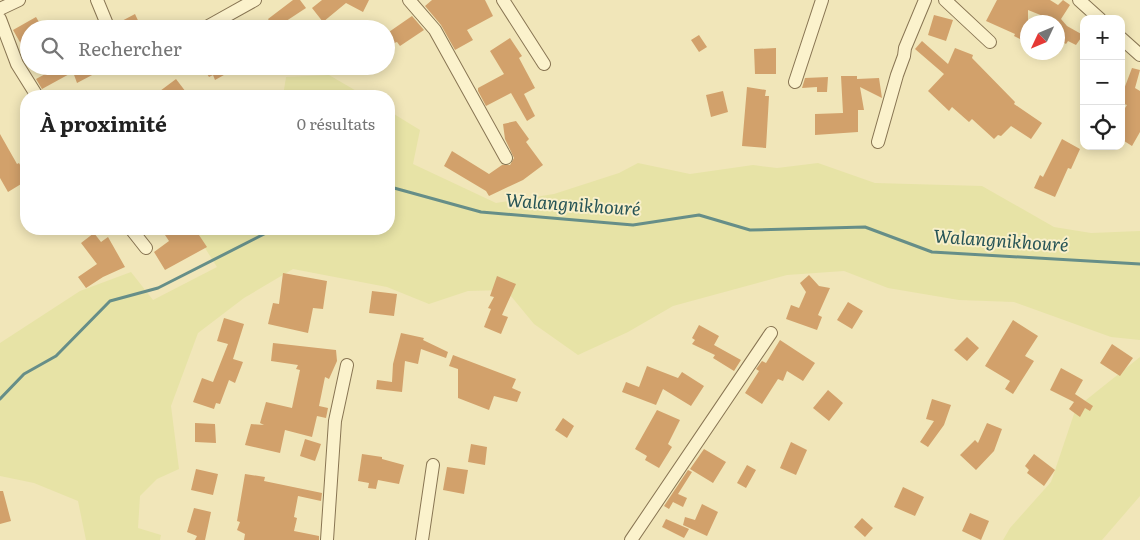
<!DOCTYPE html>
<html lang="fr">
<head>
<meta charset="utf-8">
<style>
  body { margin:0; font-family:Literata,serif; background:#f6f6f6; color:#222 }
  .controls { position:absolute; right:15px; top:15px; display:grid; overflow:hidden; border-radius:10px; box-shadow:0 2px 12px #0003 }
  .controls button { width:45px; height:45px; display:grid; place-items:center; padding:0; border:0; border-bottom:1px solid #e0e0e0; background:#fff; color:#222; font:25px sans-serif }
  .compass { position:absolute; left:1020px; top:15px; width:45px; height:45px; border-radius:50%; background:#fff; box-shadow:0 2px 12px #0003; rotate:226deg }
  .list { margin:0; padding:0; list-style:none }
  h2 { display:flex; justify-content:space-between; align-items:center; height:65px; margin:0; padding:0 20px; font-size:21px }
  h2 small { font-size:16px; font-weight:400; color:#767676 }
  .icon { flex:none; width:28px; height:28px; fill:none; stroke:currentColor; stroke-width:2; stroke-linecap:round; stroke-linejoin:round }
  .map { position:relative; flex:none; width:1140px; height:540px; overflow:hidden }
  .search { position:absolute; background:#fff; box-shadow:0 2px 12px #0003; left:20px; top:20px; width:375px; height:55px; display:flex; align-items:center; gap:12px; box-sizing:border-box; padding:0 18px; border-radius:28px; color:#767676; font-size:19px }
  .panel { position:absolute; background:#fff; box-shadow:0 2px 12px #0003; left:20px; top:90px; width:375px; height:145px; border-radius:20px }
  .map>svg:first-child { display:block }
  .farmland { fill:#e7e3a6 }
  .lines { fill:none; stroke-linecap:round; stroke-linejoin:round }
  .stream { stroke:#668e88; stroke-width:3 }
  .building { fill:#d2a16b }
  .street-casing { stroke:#887553; stroke-width:14 }
  .street { stroke:#fbf2cc; stroke-width:12 }
  .labels { text-anchor:middle; stroke-width:4; stroke-linejoin:round; paint-order:stroke }
  .water-label { font-size:18px; font-style:italic; fill:#275456; stroke:#f8efc9 }
</style>
</head>
<body>
<div class="map">
<svg width="1140" height="540" viewBox="0 0 1140 540">
  <rect width="100%" height="100%" fill="#f1e6b9"/>
  <path class="farmland" d="M329,75l36,21h-82l3,-19z
    M389,111l31,19 -7,34 83,39 58,-9 65,-21 19,-10 52,11 63,-9 24,3 41,-5 57,20 107,3 72,41 37,6 49,-2v109l-29,-3 -97,-35 -55,-2 -71,-12 -44,-17 -57,4 -114,31 -45,26 -50,23 -44,-31 -28,-34 -38,1 -39,13 -42,-17 -94,-18 -49,29 -46,35 -27,73 8,63 -22,10 -17,17 -2,32 23,7 -1,5h-74l-8,-39 -44,-18 -34,-7v-133l80,-52 51,-19 22,28 64,-33 -24,-38h196z
    M1140,357v139l-38,44h-99l7,-12 41,-46 25,-74z"/>
  <g class="lines">
    <path class="stream" d="M389,190l5,-2 87,24 152,13 66,-10 51,15 115,-3 67,25 208,12
      M0,399l24,-25 32,-18 54,-55 48,-13 116,-59"/>
  </g>
  <path class="building" d="M293,0h7l6,8 -32,21 -6,-10z
    M322,0h47l-6,12 -17,-9 -23,19 -11,-14z
    M432,0h53l8,16 -26,14 6,10 -18,10 -14,-25 -16,-19z
    M997,0h53l8,5 5,-5 7,5 -9,14 6,7 16,9 -7,10 -8,-4 -2,3 -8,-5v-17l-30,-12v33l-14,-7 1,-2 -29,-13z
    M135,14l7,15h-25l-1,-5z
    M934,15l19,5 -7,21 -18,-6z
    M412,16l12,14 -24,16 -3,-4 -11,4v-12z
    M36,17l7,12h-14v29l-16,-28z
    M699,35l8,12 -8,5 -8,-12z
    M510,38l12,18 -3,2 16,30 -11,6 11,22 -8,5 -16,-28 -25,13 -8,-15v-3l26,-14 -14,-23z
    M922,41l26,23 7,-16 18,7 -1,3 43,44 -1,2 28,19 -11,16 -20,-13 -10,10 -3,-1 -4,4 -22,-20 -3,3 -17,-15 -3,4 -21,-20 16,-17 -29,-25z
    M776,48v26h-21l-1,-25z
    M60,66h30l4,8 -17,9 -4,-11 -31,17 -6,-10z
    M202,66h38l-25,14 -2,-5 -4,2z
    M1132,68l8,2 -5,18 5,3v41l-8,14 -11,-7v-25l6,-9 -6,-2v-6z
    M841,76h16v3l22,-1 3,20 -22,-11 4,23h-6v22l-43,3v-21l28,-1z
    M828,77l-1,15h-10v-5l-15,1 3,-10z
    M176,79l13,17h-11l-3,-3 -11,3 -4,-5z
    M747,87l19,3 -1,6h4l-3,52 -24,-2z
    M723,91l5,21 -17,5 -5,-22z
    M516,121l13,18 -3,3 17,23 -20,15 -34,16 -3,-5 -42,-25 8,-15 37,23 13,-9h8l4,-7 -9,-19 -2,-15z
    M0,134l17,30 2,-1 7,13v5l-18,11 -8,-14z
    M1062,139l18,10 -9,20 -3,-1 -13,29 -21,-9 6,-13 3,2z
    M161,229h19l2,4 6,-4h7l12,18 -42,23 -11,-18 15,-11z
    M94,233l7,9 7,-5 17,30 -22,10 -17,11 -8,-11 19,-13 -16,-21z
    M283,273l44,8 -4,28 -10,-1 -5,25 -40,-9 5,-21 6,1z
    M809,275l10,11 11,2 -12,27 4,2 -5,13 -31,-11 5,-14 8,3 7,-16 -6,-9z
    M497,276l19,8 -14,31 6,2 -7,17 -17,-7 7,-18 -3,-1 6,-11 -4,-1z
    M372,291l25,3 -3,22 -25,-3z
    M848,302l15,9 -11,18 -15,-9z
    M224,318l20,6 -11,35 10,3 -8,21 -6,-3 -9,24 -4,-1 -2,6 -21,-7 9,-24 11,4 15,-38 -11,-3z
    M1013,320l25,16 -13,20 9,5 -21,33 -8,-5 5,-8 -25,-15z
    M699,325l20,11 -5,9 27,15 -7,11 -21,-13 2,-3 -23,-11 3,-4 -3,-2z
    M401,333l23,5 -1,2 25,12 -2,6 -25,-9 -3,15 -13,-3 -3,31 -26,-3 1,-9 15,2 1,-18z
    M967,337l12,11 -12,13 -13,-11z
    M780,340l35,23 -12,18 -16,-10 -4,10 -5,-2 -16,25 -17,-11 14,-22 -3,-2 6,-8 4,2z
    M273,343l63,7 1,11 -8,18 -4,-2 -6,29 9,2 -2,10 -9,-2 -5,21 -27,-7 -5,23 -35,-8 6,-21 13,1 -4,-2 6,-21 26,6 8,-38 -4,-1 2,-4 -27,-4z
    M1112,344l21,14 -13,18 -20,-13z
    M453,355l63,24 -4,9 9,4 -4,10 -23,-6 -5,14 -31,-12v-29l-9,-3z
    M647,366l31,12 4,-6 22,14 -13,20 -28,-17 -7,16 -34,-13 4,-10 13,5z
    M1061,368l22,12 -8,14 18,12 -3,5 -5,-3 -5,9 -11,-8 5,-7 -24,-12z
    M828,390l15,13 -14,18 -16,-13z
    M932,399l19,6 -7,20 -16,22 -8,-5 14,-21 -8,-2z
    M657,410l23,10 -12,24 4,3 -13,21 -14,-8 2,-4 -12,-7z
    M563,418l11,8 -7,12 -12,-8z
    M195,423l20,1 1,19 -21,-1z
    M987,423l15,6 -8,22 -18,19 -16,-15 15,-15 3,3z
    M305,439l16,5 -6,17 -15,-5z
    M791,442l16,8 -11,25 -16,-7z
    M471,444l16,3 -2,18 -17,-3z
    M704,449l22,13 -13,21 -23,-14z
    M362,454l20,3v2l22,6 -5,19 -21,-4 -2,9 -8,-1 1,-5 -11,-2z
    M1034,454l21,16 -11,16 -17,-13 2,-3 -4,-4z
    M747,465l9,5 -10,18 -9,-5z
    M447,467l21,3 -4,24 -21,-4z
    M196,469l22,5 -5,21 -22,-5z
    M688,470l4,2 -14,22 9,4 -4,9 -10,-5 -4,7 -5,-3z
    M245,474l20,3 -1,4 58,12 -1,8 -23,-5 -4,21 3,1 -3,13 25,5v4h-75l1,-6 -8,-4 3,-8 -3,-1z
    M903,487l21,10 -9,19 -21,-9z
    M0,491h3l8,30 -11,3z
    M702,504l16,8 -11,24 -24,-11 2,-8 10,3z
    M194,508l17,4 -6,28h-10l2,-4 -10,-4z
    M970,513l19,8 -8,19 -19,-9z
    M862,518l11,10 -8,9 -11,-10z
    M666,519l23,10 -5,9 -22,-11z"/>
  <g class="lines">
    <defs>
      <path id="street" d="M97,0l12,29
        M409,0l26,30 71,128
        M503,0l41,64
        M945,0l45,42
        M1079,0l21,19
        M0,9l19,-9
        M0,19l17,45 20,32
        M203,29l52,-29
        M1121,38l19,17
        M124,66l3,2 7,-2
        M795,82l27,-82
        M878,142l19,-67 7,-19 1,-8 20,-48
        M131,229l15,19
        M327,540l8,-119 12,-56
        M422,540l11,-75
        M631,540l140,-207"/>
    </defs>
    <use href="#street" class="street-casing"/>
    <use href="#street" class="street"/>
  </g>
  <g class="labels">
    <g class="water-label">
      <text transform="translate(573 205) rotate(4)" y="6">Walangnikhouré</text>
      <text transform="translate(1001 241) rotate(4)" y="6">Walangnikhouré</text>
    </g>
  </g>
</svg>
<div class="controls">
<button>+</button>
<button>−</button>
<button><svg class="icon" aria-label="locate" viewBox="0 0 24 24"><circle cx="12" cy="12" r="6"/><path d="M12 2v4M12 18v4M2 12h4M18 12h4"/></svg></button>
</div>
<svg class="compass" viewBox="-18 -18 36 36"><path d="M0-13l5 13h-10z" fill="#e53935"/><path d="M0 13l5-13h-10z" fill="#767676"/></svg>
<div class="search"><svg class="icon" aria-label="search" viewBox="0 0 24 24"><circle cx="10" cy="10" r="6"/><path d="M15 15l6 6"/></svg>Rechercher</div>
<section class="panel">
<h2>À proximité<small>0 résultats</small></h2>
<ul class="list">
</ul>
</section>
</div>
</body>
</html>
